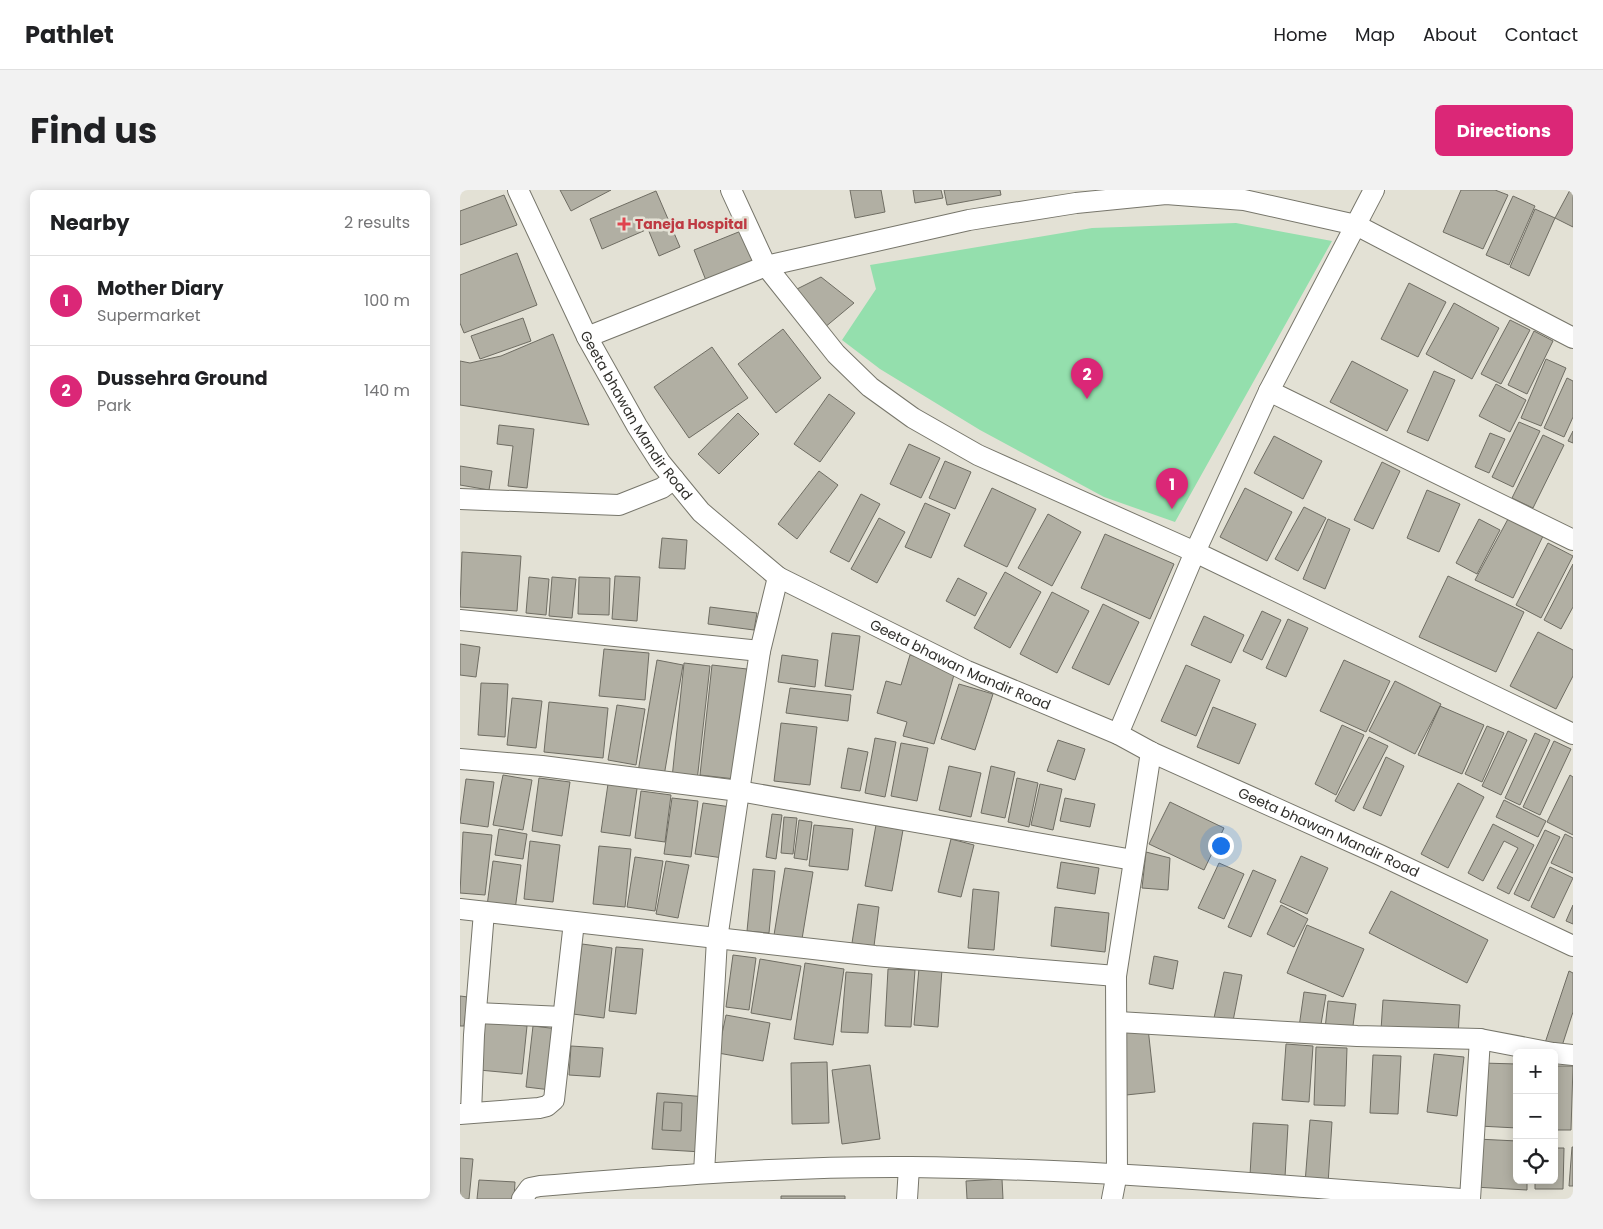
<!DOCTYPE html>
<html lang="en">
<head>
<meta charset="utf-8">
<style>
  body { margin:0; font-family:Poppins,sans-serif; background:#f2f2f2; color:#202124 }
  .controls { position:absolute; right:15px; bottom:15px; display:grid; overflow:hidden; border-radius:8px; box-shadow:0 2px 12px #0003 }
  .controls button { width:45px; height:45px; display:grid; place-items:center; padding:0; border:0; border-bottom:1px solid #e0e0e0; background:#fff; color:#202124; font:25px sans-serif }
  .you { position:absolute; left:760px; top:655px; width:18px; height:18px; margin:-12px; border:4px solid #fff; border-radius:50%; background:#1a73e8; box-shadow:0 0 0 8px #1a73e833 }
  .badge { display:grid; place-items:center; width:32px; height:32px; border-radius:50%; background:#db2777; color:#fff; font-size:16px; font-weight:700 }
  .pin { position:absolute; translate:-50% -41px; filter:drop-shadow(0 1px 2px #0008) }
  .pin::after { content:''; position:absolute; top:26px; width:18px; height:15px; background:inherit; clip-path:polygon(0 0,100% 0,50% 100%) }
  .list { margin:0; padding:0; list-style:none }
  h2 { display:flex; justify-content:space-between; align-items:center; height:65px; margin:0; padding:0 20px; font-size:21px }
  h2 small { font-size:16px; font-weight:400; color:#757577 }
  .list li { display:grid; grid-template-columns:32px 1fr auto; gap:15px; align-items:center; box-sizing:border-box; height:90px; padding:0 20px; border-top:1px solid #e0e0e0 }
  .list b { display:block; font-size:19px; white-space:nowrap }
  .list p { margin:0; font-size:16px; white-space:nowrap; color:#757577 }
  .list em { font-size:16px; font-style:normal; color:#757577 }
  .icon { flex:none; width:28px; height:28px; fill:none; stroke:currentColor; stroke-width:2; stroke-linecap:round; stroke-linejoin:round }
  .map { position:relative; flex:none; width:1113px; height:1009px; overflow:hidden; border-radius:8px }
  header { display:flex; align-items:center; gap:30px; box-sizing:border-box; height:70px; padding:0 25px; background:#fff; border-bottom:1px solid #e0e0e0 }
  header strong { font-size:24px }
  nav { display:flex; gap:28px; margin-inline-start:auto; font-size:18px }
  .intro { display:flex; align-items:center; justify-content:space-between; box-sizing:border-box; height:120px; padding:0 30px }
  h1 { margin:0; font-size:35px }
  .button { padding:12px 22px; border-radius:8px; background:#db2777; color:#fff; font-size:18px; font-weight:700 }
  main { display:flex; gap:30px; padding:0 30px }
  aside { flex:1; background:#fff; border-radius:8px; box-shadow:0 2px 12px #0003 }
  .map>svg:first-child { display:block }
  .green { fill:#94dfad }
  .building { fill:#b1afa3; stroke:#6f6d63 }
  .lines { fill:none; stroke-linecap:round; stroke-linejoin:round }
  .street-casing { stroke:#77766b; stroke-width:22 }
  .street { stroke:#fff; stroke-width:20 }
  .health-dot { fill:#e0444e; stroke:#e3e1d5; stroke-width:2 }
  .labels { text-anchor:middle; stroke-width:5; stroke-linejoin:round; paint-order:stroke }
  .health-label { font-size:14px; font-weight:bold; fill:#be3a42; stroke:#e3e1d5; text-anchor:start }
  .street-label { font-size:14px; fill:#302f2b; stroke:#e3e1d5 }
</style>
</head>
<body>
<header>
<strong>Pathlet</strong>
<nav><a>Home</a><a>Map</a><a>About</a><a>Contact</a></nav>
</header>
<div class="intro"><h1>Find us</h1><a class="button">Directions</a></div>
<main>
<aside>
<h2>Nearby<small>2 results</small></h2>
<ul class="list">
<li><span class="badge">1</span><div><b>Mother Diary</b><p>Supermarket</p></div><em>100 m</em></li>
<li><span class="badge">2</span><div><b>Dussehra Ground</b><p>Park</p></div><em>140 m</em></li>
</ul>
</aside>
<div class="map">
<svg width="1113" height="1009" viewBox="0 0 1113 1009">
  <rect width="100%" height="100%" fill="#e3e1d5"/>
  <path class="green" d="M776,33l96,18 -157,281 -71,-25 -124,-67 -100,-61 -38,-29 34,-51 -6,-24 222,-37z"/>
  <path class="building" d="M100,0h51l-40,21z
    M390,0h31l4,22 -30,6z
    M453,0h28l2,8 -28,5z
    M484,0h56l1,5 -54,10z
    M1001,0h34l13,5 -25,54 -40,-17z
    M1110,0h3v37l-18,-9z
    M196,1l24,56 -21,9 -11,-27 -46,20 -12,-30z
    M44,5l13,30 -57,20v-34z
    M1053,6l22,10 -26,59 -23,-10z
    M1075,19l20,9 -26,58 -19,-9z
    M281,41l13,33 -47,19 -13,-33z
    M57,63l20,52 -73,28 -4,-10v-48z
    M361,87l33,26 -30,25 -31,-37z
    M949,93l37,19 -28,55 -37,-18z
    M994,113l45,25 -27,51 -46,-25z
    M63,128l8,23 -51,18 -9,-23z
    M1050,130l20,10 -29,54 -20,-10z
    M323,139l38,49 -45,35 -38,-49z
    M1074,141l19,10 -26,53 -19,-9z
    M93,144l36,91 -129,-20v-44l10,2 31,-7z
    M252,157l36,51 -59,40 -35,-51z
    M1086,169l20,9 -25,58 -20,-8z
    M892,171l56,29 -21,41 -57,-29z
    M974,181l21,9 -27,61 -21,-9z
    M1107,188l6,3v36l-9,20 -20,-9z
    M1036,194l30,16 -16,32 -31,-16z
    M369,204l26,19 -35,49 -26,-18z
    M278,223l21,21 -40,40 -21,-20z
    M1059,232l21,9 -27,56 -21,-10z
    M39,235l35,4 -7,59 -19,-2 5,-40 -16,-2z
    M1113,241v12l-5,-2z
    M1030,243l15,6 -16,34 -14,-6z
    M1083,245l21,10 -31,63 -21,-10z
    M814,246l48,25 -19,38 -49,-26z
    M449,254l31,14 -19,40 -31,-14z
    M485,271l26,11 -16,37 -26,-11z
    M922,272l18,9 -27,58 -19,-9z
    M0,276l32,5 -3,19 -29,-5z
    M359,281l19,14 -41,54 -19,-15z
    M532,298l44,21 -29,58 -43,-21z
    M785,298l47,24 -25,49 -47,-24z
    M967,300l33,14 -21,48 -32,-14z
    M401,304l19,10 -31,58 -19,-10z
    M465,313l25,11 -19,44 -26,-11z
    M844,317l22,11 -28,53 -23,-12z
    M588,324l33,18 -29,54 -34,-18z
    M419,328l26,14 -28,51 -26,-14z
    M868,329l22,10 -25,60 -22,-10z
    M1019,329l21,11 -23,44 -21,-11z
    M1048,329l37,13 -32,66 -38,-18z
    M645,344l69,30 -24,55 -69,-31z
    M202,348l25,2 -2,29 -26,-1z
    M1088,353l25,13 -32,62 -25,-13z
    M2,362l59,4 -4,55 -57,-4z
    M1113,374v43l-12,22 -17,-9z
    M545,382l36,20 -31,56 -36,-20z
    M155,386l25,1 -3,44 -25,-2z
    M988,386l76,36 -28,60 -77,-35z
    M69,387l20,2 -3,36 -20,-2z
    M92,387l24,2 -4,39 -23,-2z
    M119,387l31,1 -1,37 -31,-1z
    M498,388l29,15 -12,23 -29,-15z
    M592,402l37,19 -32,62 -37,-19z
    M643,414l36,18 -30,63 -37,-17z
    M250,417l47,6 -3,17 -46,-6z
    M802,421l19,9 -19,40 -19,-9z
    M744,426l40,19 -13,28 -40,-18z
    M828,429l20,9 -22,49 -20,-9z
    M1078,442l35,18v26l-17,33 -46,-23z
    M372,443l28,3 -7,54 -28,-4z
    M0,454l20,3 -4,30 -16,-2z
    M144,459l45,4 -4,47 -46,-4z
    M322,465l36,5 -3,27 -37,-5z
    M450,465l46,13 -22,76 -31,-8 4,-14 -30,-9 9,-32 15,4z
    M197,470l26,5 -19,111 -26,-4z
    M884,470l46,21 -24,51 -46,-21z
    M224,473l26,3 -13,115 -25,-3z
    M252,475l35,4 -12,110 -35,-4z
    M726,475l34,15 -24,56 -35,-15z
    M935,491l46,23 -26,50 -46,-23z
    M21,493l27,1 -3,53 -27,-2z
    M499,494l34,10 -18,56 -34,-11z
    M330,498l61,7 -3,26 -62,-8z
    M52,508l30,3 -6,47 -29,-3z
    M89,512l59,6 -5,50 -59,-6z
    M157,515l28,4 -9,56 -28,-5z
    M980,516l44,19 -22,49 -44,-19z
    M753,517l43,17 -17,40 -42,-17z
    M321,533l36,4 -7,58 -36,-4z
    M882,535l22,10 -28,60 -21,-11z
    M1027,536l17,7 -22,49 -17,-8z
    M1048,541l19,9 -26,55 -19,-9z
    M1075,543l15,7 -30,65 -15,-7z
    M909,547l19,9 -34,65 -19,-10z
    M415,548l21,4 -11,55 -20,-4z
    M598,550l27,9 -10,31 -28,-9z
    M1094,551l17,8 -31,66 -17,-8z
    M441,553l27,5 -11,53 -26,-5z
    M388,558l20,4 -8,39 -19,-3z
    M926,567l18,9 -23,50 -18,-8z
    M489,576l32,7 -10,44 -32,-7z
    M531,576l24,6 -10,46 -24,-5z
    M43,585l29,5 -9,50 -30,-5z
    M1110,585l3,2v58l-26,-13z
    M149,587l29,5 -8,54 -29,-4z
    M79,588l31,4 -8,54 -30,-5z
    M557,588l21,5 -9,44 -21,-5z
    M6,589l28,3 -6,45 -28,-4z
    M998,593l26,14 -36,71 -27,-14z
    M580,594l22,5 -9,41 -22,-5z
    M181,601l30,4 -6,47 -30,-4z
    M212,608l26,3 -7,56 -27,-3z
    M605,608l30,6 -5,23 -30,-6z
    M1044,610l42,21 -8,16 -42,-20z
    M710,612l54,26 -20,42 -55,-26z
    M243,613l28,4 -8,51 -28,-4z
    M312,624l10,1 -6,44 -10,-2z
    M324,627l13,1 -4,36 -12,-1z
    M339,630l13,2 -5,38 -13,-2z
    M1033,634l41,21 -25,49 -12,-6 21,-40 -14,-7 -21,40 -15,-8z
    M354,635l39,4 -5,41 -39,-4z
    M416,635l27,5 -11,61 -27,-5z
    M39,639l28,5 -4,25 -28,-4z
    M1085,640l15,7 -31,64 -15,-7z
    M3,642l29,3 -7,60 -25,-2z
    M1105,644l8,4v35l-22,-10z
    M491,649l23,6 -13,52 -23,-5z
    M70,651l30,4 -7,57 -29,-3z
    M139,656l32,3 -6,58 -32,-3z
    M686,662l24,6 -2,32 -26,-2z
    M841,666l27,12 -21,46 -27,-12z
    M175,667l28,4 -8,50 -28,-4z
    M33,671l28,4 -6,45 -28,-4z
    M206,671l23,4 -11,53 -22,-4z
    M601,672l38,6 -4,26 -38,-6z
    M759,673l25,11 -20,45 -26,-11z
    M1090,677l23,11 -19,40 -23,-11z
    M325,678l28,4 -11,67 -28,-4z
    M293,679l22,2 -6,62 -22,-2z
    M793,680l23,10 -25,57 -23,-10z
    M513,699l26,3 -5,58 -26,-2z
    M931,701l97,49 -21,43 -98,-50z
    M398,714l21,3 -5,39 -22,-3z
    M821,715l27,14 -14,28 -27,-13z
    M1113,715v19l-7,-3z
    M595,717l54,6 -4,39 -54,-6z
    M847,735l57,24 -21,48 -56,-24z
    M122,754l30,4 -8,70 -31,-4z
    M156,757l27,2 -7,65 -27,-3z
    M273,765l23,3 -7,52 -23,-3z
    M694,766l24,5 -5,28 -24,-5z
    M300,769l41,7 -10,54 -40,-7z
    M345,773l39,6 -11,76 -39,-6z
    M459,778l23,1 -4,58 -24,-2z
    M428,779l27,1 -4,57 -26,-1z
    M1109,781l4,2v39l-12,37 -16,-6z
    M386,782l26,2 -4,59 -27,-1z
    M764,782l18,3 -9,46 -19,-3z
    M844,802l22,3 -6,35 -21,-3z
    M0,806l8,1 -4,29h-4z
    M923,810l77,5 -2,30 -77,-5z
    M868,811l28,3 -4,29 -27,-4z
    M266,825l44,8 -7,38 -45,-8z
    M24,831l43,5 -5,48 -43,-4z
    M73,836l25,3 -7,61 -25,-3z
    M688,838l7,64 -29,3 -7,-64z
    M826,854l27,2 -4,56 -27,-2z
    M111,856l32,2 -3,29 -31,-2z
    M856,857l31,1 -2,58 -31,-1z
    M974,864l30,3 -7,59 -30,-4z
    M913,865l28,1 -3,58 -28,-1z
    M367,872l2,61 -37,1 -1,-61z
    M1022,873l35,1v64l-38,-2z
    M410,875l10,74 -38,5 -10,-74z
    M1094,876h19l-2,64h-17z
    M197,903l50,4 -5,55 -50,-3z
    M204,912l18,1 -1,28 -19,-1z
    M850,930l22,2 -4,62 -23,-1z
    M793,933l35,2 -3,52 -35,-2z
    M1017,949l40,2v39h10v10l-53,-3z
    M1112,957h1v39h-4z
    M1094,958h10l-1,41h-28v-9h19z
    M0,968l13,1 -4,40h-9z
    M542,989l1,20h-36l-1,-18z
    M19,990l36,2 -1,17h-37z
    M321,1006h64v3h-64z"/>
  <g class="lines">
    <defs>
      <g id="street">
        <path id="s1" d="M58,0l69,147 50,89 23,36 41,50 77,65 189,94 151,63 33,18 229,103 193,91"/>
        <path d="M271,0l35,76 70,88 34,33 43,31 65,37 217,97 378,182"/>
        <path d="M127,147l179,-71 203,-46 107,-17 90,-9 78,6 112,25 217,113"/>
        <path d="M809,201l304,149"/>
        <path d="M0,309l159,6 43,-17 12,-9"/>
        <path d="M0,430l300,31"/>
        <path d="M658,544l77,-182 74,-161 105,-201"/>
        <path d="M0,569l82,7 197,25 394,69"/>
        <path d="M0,719l415,47 241,20"/>
        <path d="M16,823l87,4"/>
        <path d="M658,832l239,14 123,3 73,14"/>
        <path d="M1094,863l19,2"/>
        <path d="M11,923l3,-78 10,-123"/>
        <path d="M0,924l79,-6 8,-2 7,-6 20,-178"/>
        <path d="M244,983l13,-234 43,-288 18,-74"/>
        <path d="M62,1009l8,-11 10,-2c123,-10 246,-20 370,-19 184,2 367,18 551,32"/>
        <path d="M447,1009l2,-32"/>
        <path d="M652,1009l5,-26 -1,-197 35,-224"/>
        <path d="M1010,1009l10,-160"/>
      </g>
    </defs>
    <use href="#street" class="street-casing"/>
    <use href="#street" class="street"/>
  </g>
  <path class="health-dot" d="M161.5 26.5h5v5h5v5h-5v5h-5v-5h-5v-5h5z"/>
  <g class="labels">
    <g class="health-label">
      <text x="175" y="39">Taneja Hospital</text>
    </g>
    <g class="street-label">
      <text dy="5" stroke="none"><textPath href="#s1" startOffset="255">Geeta bhawan Mandir Road</textPath></text>
      <text dy="5" stroke="none"><textPath href="#s1" startOffset="675">Geeta bhawan Mandir Road</textPath></text>
      <text dy="5" stroke="none"><textPath href="#s1" startOffset="1080">Geeta bhawan Mandir Road</textPath></text>
    </g>
  </g>
</svg>
<div class="controls">
<button>+</button>
<button>−</button>
<button><svg class="icon" aria-label="locate" viewBox="0 0 24 24"><circle cx="12" cy="12" r="6"/><path d="M12 2v4M12 18v4M2 12h4M18 12h4"/></svg></button>
</div>
<div class="you"></div>
<div class="pin badge" style="left:712px;top:319px">1</div>
<div class="pin badge" style="left:627px;top:209px">2</div>
</div>
</main>
</body>
</html>
